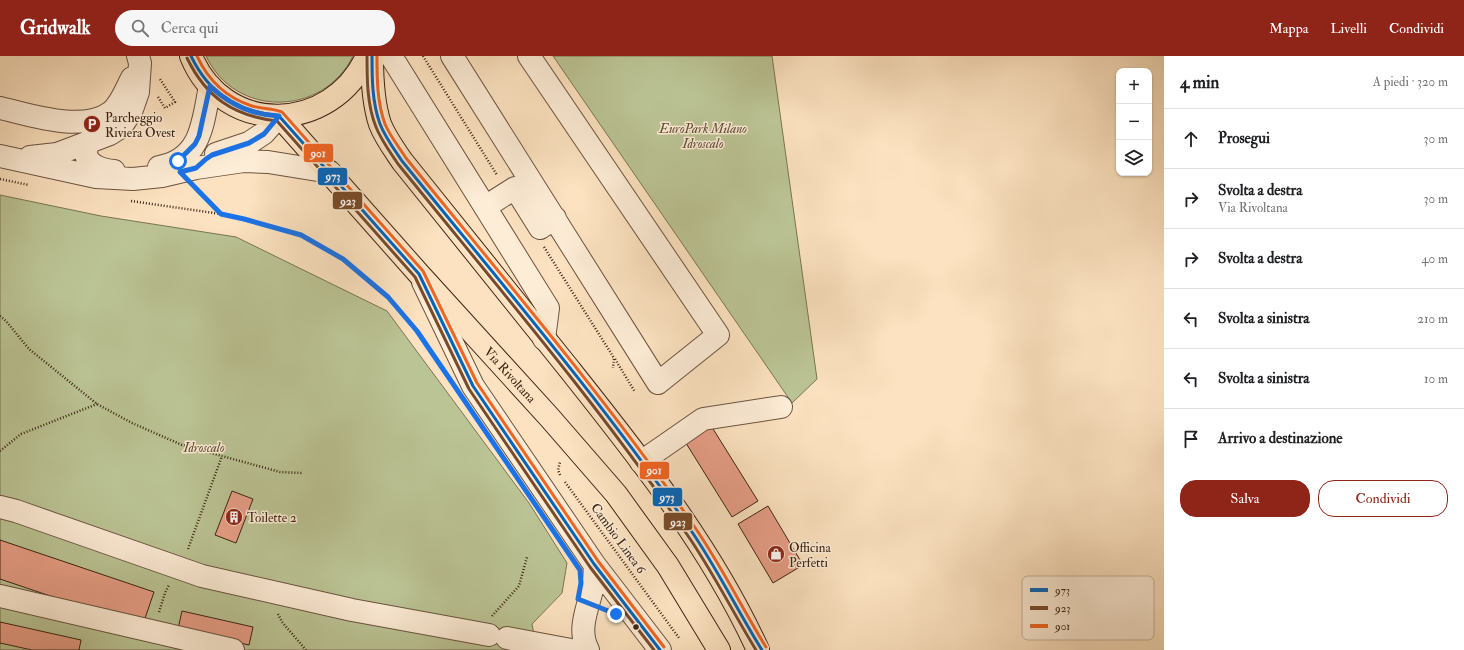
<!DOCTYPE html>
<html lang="it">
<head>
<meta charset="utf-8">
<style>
  body { margin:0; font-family:"IM FELL Double Pica",serif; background:#f6f6f6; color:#202124 }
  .controls { position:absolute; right:12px; top:12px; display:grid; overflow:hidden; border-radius:8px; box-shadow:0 1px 3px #0004 }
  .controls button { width:36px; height:36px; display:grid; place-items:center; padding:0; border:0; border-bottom:1px solid #e0e0e0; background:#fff; color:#202124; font:20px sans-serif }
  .stop { position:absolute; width:12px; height:12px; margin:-9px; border:3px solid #1a73e8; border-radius:50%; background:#fff }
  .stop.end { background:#1a73e8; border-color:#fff; box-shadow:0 1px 4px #0008 }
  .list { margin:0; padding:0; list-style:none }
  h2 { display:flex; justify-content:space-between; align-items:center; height:52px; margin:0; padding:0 16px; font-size:17px }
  h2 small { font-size:13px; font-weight:400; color:#757577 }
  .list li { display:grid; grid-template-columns:26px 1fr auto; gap:12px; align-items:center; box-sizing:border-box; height:60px; padding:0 16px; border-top:1px solid #e0e0e0 }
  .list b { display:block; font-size:15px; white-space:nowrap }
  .list p { margin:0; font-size:13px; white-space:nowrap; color:#757577 }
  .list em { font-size:13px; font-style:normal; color:#757577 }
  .actions { display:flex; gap:8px; padding:12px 16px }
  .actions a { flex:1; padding:9px 0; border:1px solid #8f2418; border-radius:16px; text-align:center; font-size:14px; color:#8f2418 }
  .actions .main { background:#8f2418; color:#fff }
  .icon { flex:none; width:22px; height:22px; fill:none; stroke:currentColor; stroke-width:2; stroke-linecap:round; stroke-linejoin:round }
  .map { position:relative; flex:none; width:1164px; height:594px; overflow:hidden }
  header { display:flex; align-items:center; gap:24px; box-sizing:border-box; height:56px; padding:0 20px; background:#8f2418; color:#fff }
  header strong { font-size:19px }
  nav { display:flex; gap:22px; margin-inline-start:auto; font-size:14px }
  .search { width:280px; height:36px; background:#f6f6f6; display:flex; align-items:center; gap:10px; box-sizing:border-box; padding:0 14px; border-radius:22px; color:#757577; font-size:15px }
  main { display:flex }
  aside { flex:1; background:#fff }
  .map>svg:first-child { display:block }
  .green { fill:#bbc495; stroke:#7b7454 }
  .building { fill:#e79e86; stroke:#3b2314 }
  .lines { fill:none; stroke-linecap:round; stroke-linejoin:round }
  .minor-casing { stroke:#6b533f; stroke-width:24 }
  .major-casing { stroke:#3b2314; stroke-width:24 }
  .highway-casing { stroke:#3b2314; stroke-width:24 }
  .path { stroke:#3b2314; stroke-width:2.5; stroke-dasharray:1 2; stroke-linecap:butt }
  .minor { stroke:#fdecd6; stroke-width:22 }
  .major { stroke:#fce2c0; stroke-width:22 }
  .highway { stroke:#fce2c0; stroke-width:22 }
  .bus-1-casing { stroke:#fdecd6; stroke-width:6 }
  .bus-2-casing { stroke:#fdecd6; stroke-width:6 }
  .bus-3-casing { stroke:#fdecd6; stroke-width:6 }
  .bus-1 { stroke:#0065bd; stroke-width:3 }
  .bus-2 { stroke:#7a4b2a; stroke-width:3 }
  .bus-3 { stroke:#f26522; stroke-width:3 }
  .route { stroke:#1a73e8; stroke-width:5 }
  .bus-dot { fill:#3b2314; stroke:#fdecd6; stroke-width:1.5 }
  .labels { text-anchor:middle; stroke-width:3; stroke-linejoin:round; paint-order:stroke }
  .poi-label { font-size:13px; fill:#3b2314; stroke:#fdecd6; text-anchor:start }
  .park-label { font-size:13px; font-style:italic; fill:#5b4b34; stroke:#fdecd6 }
  .street-label { font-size:13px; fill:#3b2314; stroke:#fdecd6 }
  .key { fill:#fdecd6; stroke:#c3b09c; stroke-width:1 }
  .key-label { font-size:11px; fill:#3b2314 }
  .line-badge { stroke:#fdecd6; stroke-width:1.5 }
  .badge-label { font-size:11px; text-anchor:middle; font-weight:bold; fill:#fff }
</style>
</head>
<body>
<header>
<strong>Gridwalk</strong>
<div class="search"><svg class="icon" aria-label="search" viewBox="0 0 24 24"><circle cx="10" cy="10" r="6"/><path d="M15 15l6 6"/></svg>Cerca qui</div>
<nav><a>Mappa</a><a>Livelli</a><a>Condividi</a></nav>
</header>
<main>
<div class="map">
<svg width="1164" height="594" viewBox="0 0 1164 594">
  <rect width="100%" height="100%" fill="#fce2c0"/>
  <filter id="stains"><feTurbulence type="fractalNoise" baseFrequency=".005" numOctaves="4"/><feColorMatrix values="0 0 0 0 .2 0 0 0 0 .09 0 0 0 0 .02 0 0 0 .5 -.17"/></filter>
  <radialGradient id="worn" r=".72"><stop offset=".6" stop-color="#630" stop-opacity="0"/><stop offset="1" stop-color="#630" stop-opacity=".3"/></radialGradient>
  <path class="green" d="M206,0h147c-30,61 -118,62 -147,0z
    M553,0h219l45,323 -25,24z
    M0,139l101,21 135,21 151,74 142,192 38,60 -5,30 -30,31 5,26h-537z"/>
  <path class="building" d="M710,368l48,77 -26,16 -48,-77z
    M232,435l21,8 -17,44 -21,-8z
    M768,450l35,59 -30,18 -35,-59z
    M0,484l154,52 -12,35 -142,-48z
    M182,555l71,16 -4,18 -71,-16z
    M0,566l81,18 -2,10h-47l-32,-7z"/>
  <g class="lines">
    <defs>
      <path id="minor" d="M391,0l157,252 -4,31
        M452,0l206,327 60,-48 -189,-279
        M0,52c31,7 83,25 111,4 10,-8 15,-23 21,-34
        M88,86c0,4 -2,7 -2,10 0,14 18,18 28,19
        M216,98l33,-11 15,-10 15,-17
        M0,100l96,21 37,2 29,-3 34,-8 48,-7 24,1 62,10
        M30,101l27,-3 53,-20 11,-7 10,-15 7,-20 2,-29 -2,-7
        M159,111c43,-7 44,-46 51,-81
        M485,151l30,-19 25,40 15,-10
        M423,226l50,104 121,178 66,86
        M641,406l62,-43 78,-12
        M0,451l16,4 186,65 150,34 137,25
        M0,540l233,54
        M507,582l64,12
        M588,594c-15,-28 11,-58 6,-86"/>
      <path id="major" d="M191,0c33,81 141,78 176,0"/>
      <g id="highway">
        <path d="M372,0c0,22 1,47 8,68 5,13 14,25 22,37 56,70 112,140 168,209 70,88 141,177 188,280"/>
        <path id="s1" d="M279,60l140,158 131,144 66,76 52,72 51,84"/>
      </g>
    </defs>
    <use href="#minor" class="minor-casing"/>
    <use href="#major" class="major-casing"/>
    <use href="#highway" class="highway-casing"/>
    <path class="path" d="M423,0l74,119
      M158,41l7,11 10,-6 -15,-23
      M0,123l29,6
      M195,133l25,24
      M131,145l90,13 23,5 57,16 42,24 45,38 29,34 16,22
      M544,191l70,111 -1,10
      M0,260l6,5 23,28 68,55 35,19 50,22 98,27 22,1
      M615,303l20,33
      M0,395l21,-17 76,-30
      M560,419l-2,-5 2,-8
      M565,426l114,156
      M188,493l34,-93
      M159,556l6,-19 4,-8
      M278,558l4,8 24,28
      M492,560l27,-30 8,-29"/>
    <use href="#minor" class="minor"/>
    <use href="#major" class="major"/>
    <use href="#highway" class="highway"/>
    <defs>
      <path id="bus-1" d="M191,0c19,39 46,55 88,60l140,158 54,112 121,178 66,86
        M372,0c0,22 0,46 8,68 5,13 14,25 22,37 98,121 200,240 288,368 27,39 47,81 72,121"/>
      <path id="bus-2" d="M367,0c0,23 0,49 9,71 5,13 14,25 22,37 98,121 200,240 288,369 26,37 46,78 70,117
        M187,2c19,39 46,58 90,63l138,156 54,112 121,178 64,83"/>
      <path id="bus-3" d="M197,0c11,24 30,42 55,50 10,3 22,2 30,6l141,159 54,112 121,178 66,86
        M377,0c0,22 0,46 8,68 5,12 14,23 21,34 98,121 200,240 288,368 27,39 48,82 72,121"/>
    </defs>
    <use href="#bus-1" class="bus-1-casing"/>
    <use href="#bus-2" class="bus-2-casing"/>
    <use href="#bus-3" class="bus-3-casing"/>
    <use href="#bus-1" class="bus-1"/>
    <use href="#bus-2" class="bus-2"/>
    <use href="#bus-3" class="bus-3"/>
  </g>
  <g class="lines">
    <path class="route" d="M178,105l17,-17 4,-8 11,-50c20,19 42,29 69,30l-15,18 -15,9 -37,12 -6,4 -10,9 -16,4 41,42 23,5 57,16 42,24 45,38 29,34 163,239 1,13 -3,16 38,15"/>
  </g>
  <defs>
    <symbol id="parking-disc" viewBox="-11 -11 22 22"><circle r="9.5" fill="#8f2418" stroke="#fdecd6"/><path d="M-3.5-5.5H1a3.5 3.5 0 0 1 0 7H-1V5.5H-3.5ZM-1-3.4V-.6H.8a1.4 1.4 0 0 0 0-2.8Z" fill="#fff"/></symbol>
    <symbol id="building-disc" viewBox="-11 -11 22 22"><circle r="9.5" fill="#8f2418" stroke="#fdecd6"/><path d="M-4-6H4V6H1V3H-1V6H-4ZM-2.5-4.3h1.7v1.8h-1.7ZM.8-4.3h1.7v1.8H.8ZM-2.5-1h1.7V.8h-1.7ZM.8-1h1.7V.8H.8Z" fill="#fff"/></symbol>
    <symbol id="shop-disc" viewBox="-11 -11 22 22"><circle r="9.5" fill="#8f2418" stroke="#fdecd6"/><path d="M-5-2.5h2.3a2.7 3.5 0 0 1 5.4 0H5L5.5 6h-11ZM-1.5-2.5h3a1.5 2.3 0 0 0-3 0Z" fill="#fff"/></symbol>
  </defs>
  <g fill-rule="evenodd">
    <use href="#parking-disc" x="82" y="58" width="20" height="20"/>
    <use href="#building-disc" x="224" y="451" width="20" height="20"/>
    <use href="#shop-disc" x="766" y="488" width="20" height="20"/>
  </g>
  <circle class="bus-dot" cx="636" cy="571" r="3.5"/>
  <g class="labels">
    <g class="poi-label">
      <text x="105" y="66">Parcheggio<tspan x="105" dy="15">Riviera Ovest</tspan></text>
      <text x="247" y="466">Toilette 2</text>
      <text x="789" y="496">Officina<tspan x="789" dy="15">Perfetti</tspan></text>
    </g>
    <g class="park-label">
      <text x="703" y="77">EuroPark Milano<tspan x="703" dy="15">Idroscalo</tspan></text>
      <text x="204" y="396">Idroscalo</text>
    </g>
    <g class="street-label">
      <text dy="5" stroke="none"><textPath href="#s1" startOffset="347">Via Rivoltana</textPath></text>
      <text transform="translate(619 482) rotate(54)" y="5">Cambio Linea 6</text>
    </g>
  </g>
  <rect x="1022" y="520" width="132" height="64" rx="6" class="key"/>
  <rect x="1030" y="532" width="18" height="4" fill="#0065bd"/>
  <rect x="1030" y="550" width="18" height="4" fill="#7a4b2a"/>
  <rect x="1030" y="568" width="18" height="4" fill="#f26522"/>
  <g class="key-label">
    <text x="1055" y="538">973</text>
    <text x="1055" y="556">923</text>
    <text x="1055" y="574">901</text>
  </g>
  <g class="line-badge">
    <rect x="303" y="87" width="31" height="20" rx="4" fill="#f26522"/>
    <rect x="317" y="111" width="31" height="19" rx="4" fill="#0065bd"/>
    <rect x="332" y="135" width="31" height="19" rx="4" fill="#7a4b2a"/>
    <rect x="639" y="405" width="31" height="19" rx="4" fill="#f26522"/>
    <rect x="652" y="431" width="31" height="20" rx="4" fill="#0065bd"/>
    <rect x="663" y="456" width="30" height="19" rx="4" fill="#7a4b2a"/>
  </g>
  <g class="badge-label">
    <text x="318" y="101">901</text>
    <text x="333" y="124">973</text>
    <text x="348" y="149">923</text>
    <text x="654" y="418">901</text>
    <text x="667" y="445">973</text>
    <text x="678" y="470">923</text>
  </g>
  <rect width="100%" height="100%" filter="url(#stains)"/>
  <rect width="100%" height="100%" fill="url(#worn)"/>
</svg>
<div class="controls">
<button>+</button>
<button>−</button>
<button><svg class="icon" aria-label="layers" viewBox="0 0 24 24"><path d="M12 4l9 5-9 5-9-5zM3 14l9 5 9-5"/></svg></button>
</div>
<div class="stop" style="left:178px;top:105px"></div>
<div class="stop end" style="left:616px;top:558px"></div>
</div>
<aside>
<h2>4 min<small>A piedi · 320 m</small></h2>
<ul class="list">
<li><svg class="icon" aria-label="ahead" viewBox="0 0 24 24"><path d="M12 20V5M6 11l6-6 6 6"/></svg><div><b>Prosegui</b></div><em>30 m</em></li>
<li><svg class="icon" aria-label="right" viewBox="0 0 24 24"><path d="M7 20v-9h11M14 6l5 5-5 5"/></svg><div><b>Svolta a destra</b><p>Via Rivoltana</p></div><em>30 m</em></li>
<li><svg class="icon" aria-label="right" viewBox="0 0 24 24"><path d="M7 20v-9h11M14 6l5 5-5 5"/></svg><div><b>Svolta a destra</b></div><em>40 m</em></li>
<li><svg class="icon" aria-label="left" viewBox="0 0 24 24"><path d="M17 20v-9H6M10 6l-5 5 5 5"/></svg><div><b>Svolta a sinistra</b></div><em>210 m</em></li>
<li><svg class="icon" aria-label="left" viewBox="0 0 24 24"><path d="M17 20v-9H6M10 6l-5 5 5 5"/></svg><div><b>Svolta a sinistra</b></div><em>10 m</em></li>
<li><svg class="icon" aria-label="arrive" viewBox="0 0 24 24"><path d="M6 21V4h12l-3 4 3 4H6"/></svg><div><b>Arrivo a destinazione</b></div></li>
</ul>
<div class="actions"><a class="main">Salva</a><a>Condividi</a></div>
</aside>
</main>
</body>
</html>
